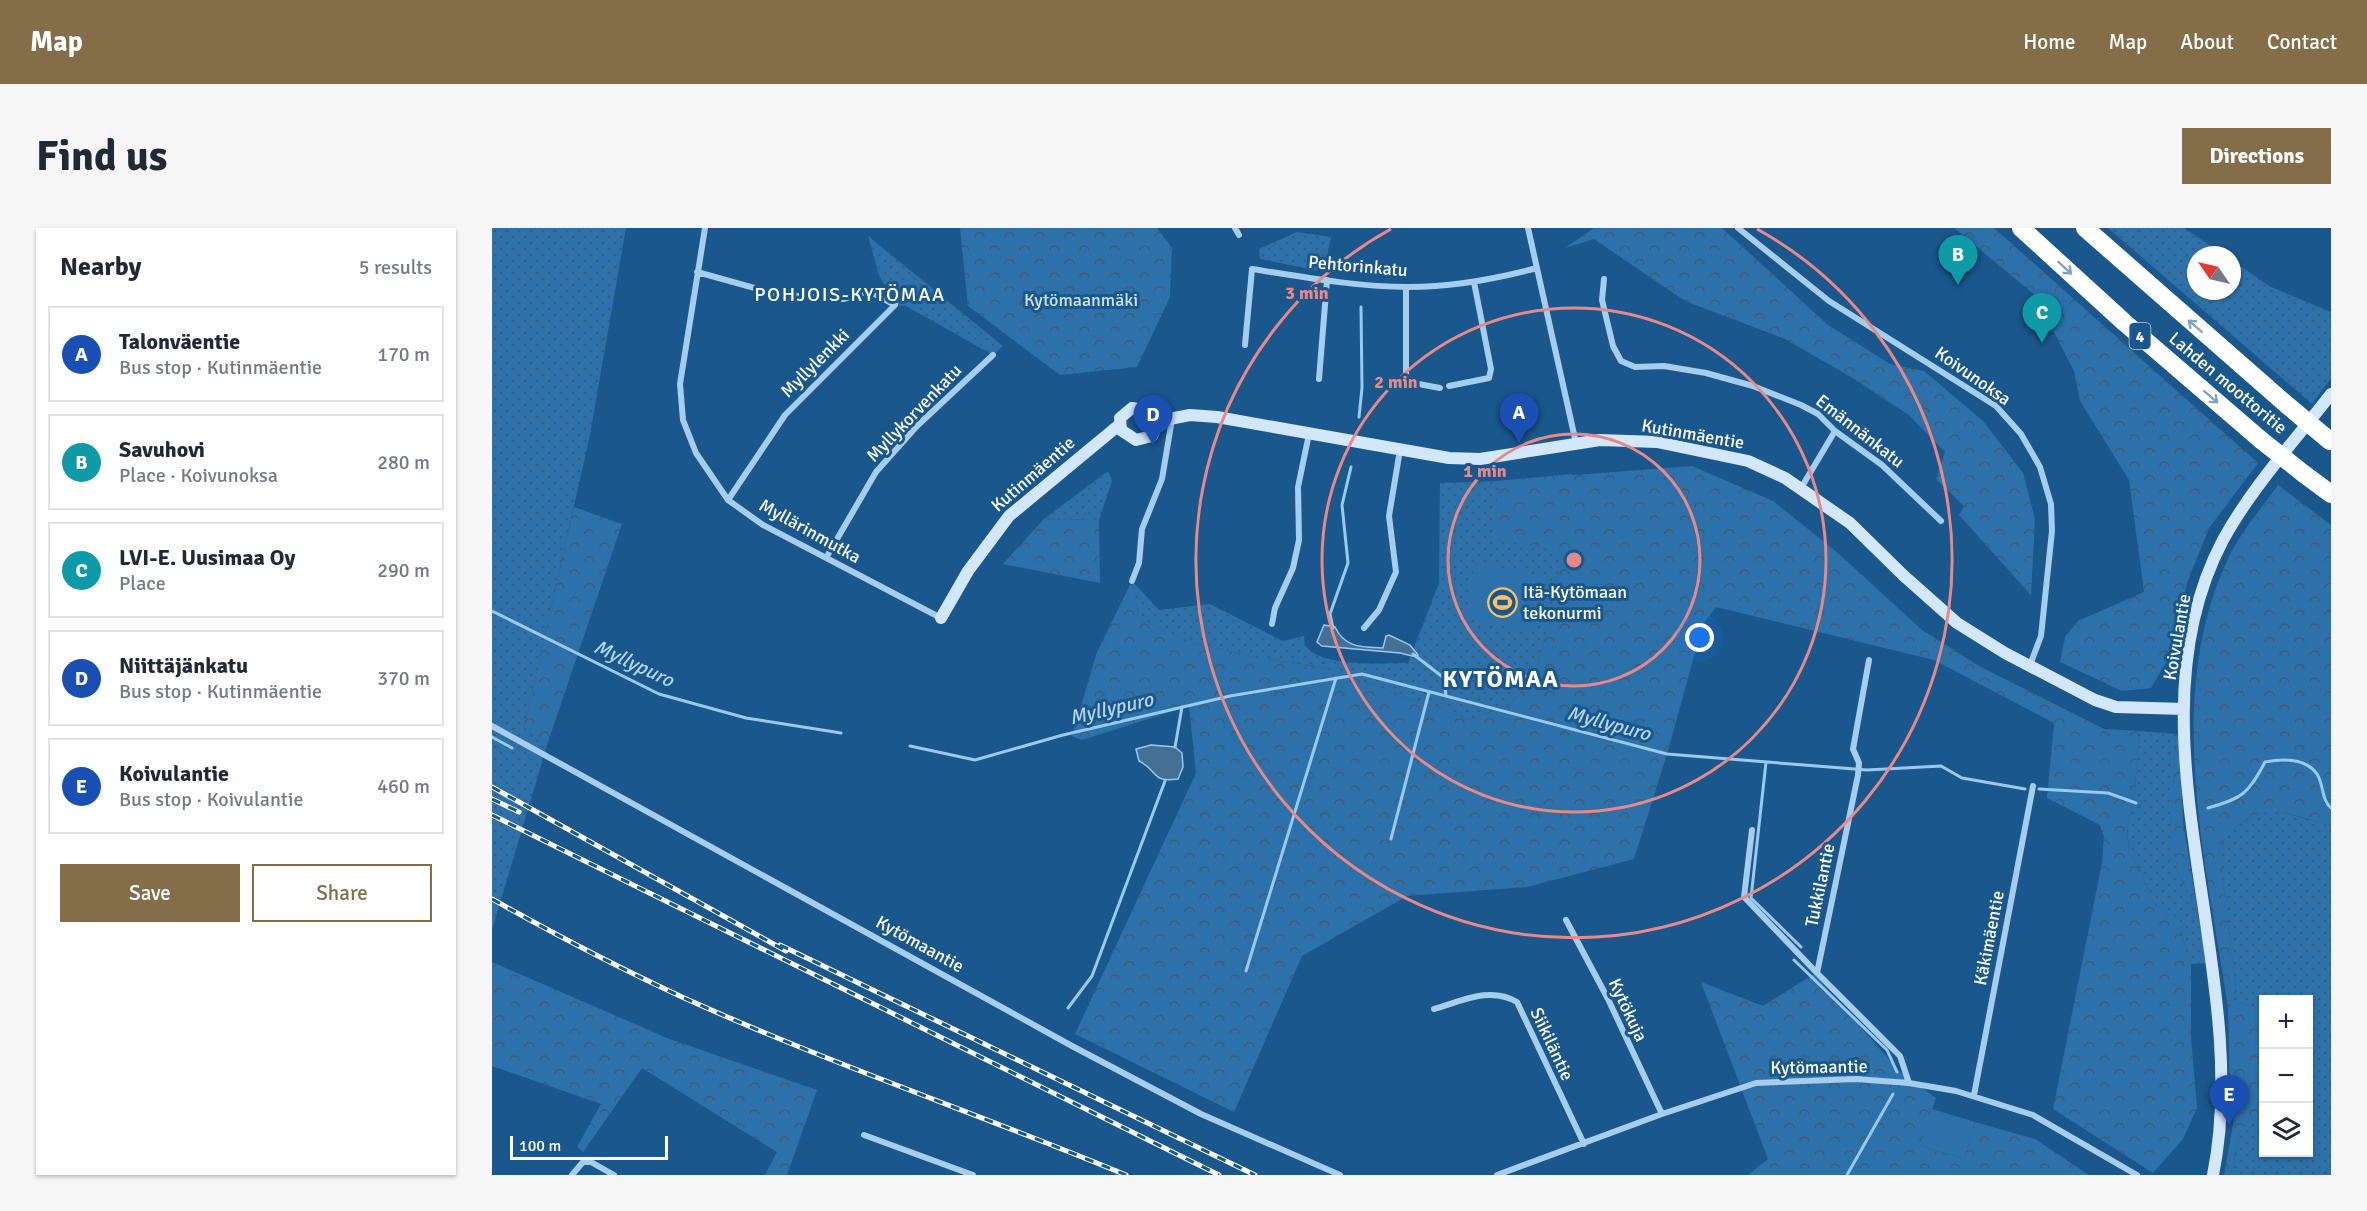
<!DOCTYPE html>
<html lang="en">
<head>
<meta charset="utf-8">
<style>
  body { margin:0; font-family:Signika,sans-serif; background:#f6f6f7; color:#1f2937 }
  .controls { position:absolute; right:18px; bottom:18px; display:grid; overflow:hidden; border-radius:0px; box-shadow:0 2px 4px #0004 }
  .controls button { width:54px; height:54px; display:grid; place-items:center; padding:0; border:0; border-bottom:2px solid #e0e1e3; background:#fff; color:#1f2937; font:30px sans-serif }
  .compass { position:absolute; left:1695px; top:18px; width:54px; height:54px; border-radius:50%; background:#fff; box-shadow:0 2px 4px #0004; rotate:304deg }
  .scale { position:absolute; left:18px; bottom:15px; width:158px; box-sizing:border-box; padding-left:6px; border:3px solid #fff; border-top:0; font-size:16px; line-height:21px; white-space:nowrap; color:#fff; -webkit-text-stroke:4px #1a578c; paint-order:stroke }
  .you { position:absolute; left:1208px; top:410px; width:21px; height:21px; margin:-15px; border:4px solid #fff; border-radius:50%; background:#1a73e8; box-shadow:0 0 0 9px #1a73e833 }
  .badge { display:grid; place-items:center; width:39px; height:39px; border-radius:50%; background:#846e4a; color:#fff; font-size:20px; font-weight:700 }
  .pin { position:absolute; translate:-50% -50px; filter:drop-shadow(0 2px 3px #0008) }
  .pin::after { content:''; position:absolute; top:32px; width:21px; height:18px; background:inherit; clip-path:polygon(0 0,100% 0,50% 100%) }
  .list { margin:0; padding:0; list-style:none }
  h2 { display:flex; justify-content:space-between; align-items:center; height:78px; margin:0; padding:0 24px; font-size:26px }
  h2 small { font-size:20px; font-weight:400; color:#747a83 }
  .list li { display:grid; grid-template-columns:39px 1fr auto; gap:18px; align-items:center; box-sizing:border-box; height:96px; margin:0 12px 12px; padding:0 12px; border:2px solid #e0e1e3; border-radius:0px }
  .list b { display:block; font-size:22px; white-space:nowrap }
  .list p { margin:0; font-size:20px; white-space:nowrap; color:#747a83 }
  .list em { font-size:20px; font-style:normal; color:#747a83 }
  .actions { display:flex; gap:12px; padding:18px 24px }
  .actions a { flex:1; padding:14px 0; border:2px solid #846e4a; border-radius:0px; text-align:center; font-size:21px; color:#846e4a }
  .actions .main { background:#846e4a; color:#fff }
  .icon { flex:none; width:33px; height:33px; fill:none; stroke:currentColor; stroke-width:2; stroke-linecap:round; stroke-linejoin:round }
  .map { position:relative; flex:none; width:1839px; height:947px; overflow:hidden; border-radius:0px }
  header { display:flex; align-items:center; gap:36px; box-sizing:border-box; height:84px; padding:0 30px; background:#846e4a; color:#fff }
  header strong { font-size:28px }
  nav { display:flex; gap:33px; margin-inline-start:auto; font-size:21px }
  .intro { display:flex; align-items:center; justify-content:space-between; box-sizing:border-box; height:144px; padding:0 36px }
  h1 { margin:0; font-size:42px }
  .button { padding:15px 27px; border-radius:0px; background:#846e4a; color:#fff; font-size:21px; font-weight:700 }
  main { display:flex; gap:36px; padding:0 36px }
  aside { flex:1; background:#fff; border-radius:0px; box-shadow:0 2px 4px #0004 }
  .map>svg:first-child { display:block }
  .green { fill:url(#green-dots) }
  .forest { fill:url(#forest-crowns) }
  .pitch { fill:#2d71aa }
  .water { fill:#447096; stroke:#98caf0; stroke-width:1.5 }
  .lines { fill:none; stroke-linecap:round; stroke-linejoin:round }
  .stream { stroke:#98caf0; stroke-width:3 }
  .street { stroke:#a5cded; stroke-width:6 }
  .secondary { stroke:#d2e7fa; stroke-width:12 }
  .highway { stroke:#fff; stroke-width:18 }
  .rail-casing { stroke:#fff; stroke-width:5 }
  .rail { stroke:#1a578c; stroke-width:3; stroke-dasharray:9; stroke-linecap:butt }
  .highway-bridge { stroke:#fff; stroke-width:18 }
  .oneway { stroke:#81a3c0 }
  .ring { fill:none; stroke:#e88989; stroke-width:3 }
  .labels { text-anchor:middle; stroke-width:6; stroke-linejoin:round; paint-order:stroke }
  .shield { fill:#1a578c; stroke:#bacddc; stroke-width:1.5 }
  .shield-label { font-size:16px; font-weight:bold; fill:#fff }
  .street-label { font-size:18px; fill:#fff; stroke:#1a578c }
  .park-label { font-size:18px; fill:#cbe5fa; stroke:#1a578c }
  .poi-label { font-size:18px; fill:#fff; stroke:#1a578c; text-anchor:start }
  .neighbourhood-label { font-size:20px; letter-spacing:1.5px; fill:#fff; stroke:#1a578c }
  .water-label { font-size:20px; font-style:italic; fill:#b1d7f5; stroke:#1a578c }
  .district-label { font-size:24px; font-weight:bold; letter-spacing:1.5px; fill:#fff; stroke:#1a578c }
  .centre { fill:#e88989; stroke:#1a578c; stroke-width:3 }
  .ring-label { font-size:18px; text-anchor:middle; font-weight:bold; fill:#e88989; stroke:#1a578c; stroke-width:6; stroke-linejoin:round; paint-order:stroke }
</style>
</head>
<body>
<header>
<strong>Map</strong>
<nav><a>Home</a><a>Map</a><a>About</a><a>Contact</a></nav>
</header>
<div class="intro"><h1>Find us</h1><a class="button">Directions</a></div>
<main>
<aside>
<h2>Nearby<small>5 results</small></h2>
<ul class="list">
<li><span class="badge" style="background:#1a4fb4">A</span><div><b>Talonväentie</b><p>Bus stop · Kutinmäentie</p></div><em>170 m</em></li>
<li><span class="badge" style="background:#0f9aa8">B</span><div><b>Savuhovi</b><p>Place · Koivunoksa</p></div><em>280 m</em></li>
<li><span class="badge" style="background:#0f9aa8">C</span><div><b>LVI-E. Uusimaa Oy</b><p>Place</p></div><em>290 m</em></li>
<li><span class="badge" style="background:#1a4fb4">D</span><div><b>Niittäjänkatu</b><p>Bus stop · Kutinmäentie</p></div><em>370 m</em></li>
<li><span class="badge" style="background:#1a4fb4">E</span><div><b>Koivulantie</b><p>Bus stop · Koivulantie</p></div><em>460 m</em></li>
</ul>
<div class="actions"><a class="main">Save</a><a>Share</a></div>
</aside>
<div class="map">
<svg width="1839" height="947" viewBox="0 0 1839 947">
  <defs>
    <pattern id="green-dots" width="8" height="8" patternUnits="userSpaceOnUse" patternTransform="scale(1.5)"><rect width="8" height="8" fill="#2d71aa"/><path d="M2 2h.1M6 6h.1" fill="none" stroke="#405b72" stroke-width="1.8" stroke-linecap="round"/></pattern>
    <pattern id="forest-crowns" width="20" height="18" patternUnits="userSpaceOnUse" patternTransform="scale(1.5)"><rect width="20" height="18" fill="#2d71aa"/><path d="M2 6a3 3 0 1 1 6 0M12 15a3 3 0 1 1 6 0" fill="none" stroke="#405b72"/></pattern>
  </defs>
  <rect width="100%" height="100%" fill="#1a578c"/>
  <path class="green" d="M0,0h134l-36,207 -66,293 24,14 -56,188z
    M1616,0h76l40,27h-28v36h36v-31l37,26 62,26v66l-19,26z
    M805,4l34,5 -7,35 -64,-13 -1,-10z
    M376,8l135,110 -10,9 -87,-49 -11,-1 -16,-30z
    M616,243l4,10 -13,39 -55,-1z
    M1080,246l-12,92 -11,58 -15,54 -24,26 -40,16 -147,-53 -64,-9 -65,-15 -55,-24 -7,-38 27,29 51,-6 73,37 21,-5 1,9c16,23 76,18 103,18l31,-80 1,-100 58,-2z
    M1647,503l37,3 -5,94 7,45 20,40 9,50 -16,1 -11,-34 -31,-34 -7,-23 -13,-20 -2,-24 8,-38z
    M1786,583l53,15v349h-100l9,-42 10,-16 13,-3 1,38h44v-152h-44l-1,10 -22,-7 -13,5 -1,-7 10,-4 -18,-147 7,-16 29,-21z"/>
  <path class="forest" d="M468,0h197l15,20 -2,49 -33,70 -77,8 -92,-69z
    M1102,0h128l106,97 62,39 34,7 59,50 40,52 12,46 -4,76 -72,-80 5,-9 -28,-27 9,-27 -36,-37 -58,-38 -66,-38 -100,-38 -91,-62 -29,9z
    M1462,0h40l264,235 -49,65 -22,55 -14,68 -22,37 -29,3 -62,-29 5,-25 13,-16 66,-29 -15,-112 -49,-79 -6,-30 -39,-76z
    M1200,238l81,35 66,53 83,76 57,36 125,63 35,2 -4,60 -8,38 2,24 13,20 7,23 31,34 11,34v74l6,70 -14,31 -30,34 -100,-64 49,-246 2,-26 -4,-12 -53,-27 7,-75 -120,-63 -218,-53 -13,17 -36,130 -33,105 -107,28 -120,9 -105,60 -68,156 -159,-78 121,-261 -7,-67 -107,34 -10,-4 25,-84 35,-71 7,38 55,24 65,15 64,9 147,53 40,-16 24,-26 15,-54 13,-72 -67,-13 3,-58z
    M1786,257l53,40v301c-30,-8 -61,-24 -89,-4 -12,9 -17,14 -23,28l18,147 -10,4c-21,-141 -63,-304 0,-440 12,-27 34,-52 51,-76z
    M82,279l48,17 -74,218 -24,-14z
    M552,291l55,1 1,63 -97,-19z
    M1684,506l4,6 3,82 15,91 -20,-40 -7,-45z
    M0,734l175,76 150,52 -30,85h-22l12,-23 -135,-84 -59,84 -6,-5 24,-43 -109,-38z
    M1322,746l86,98 36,26 -15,48 43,13 11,-37 60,17 54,36h-341l20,-16 -67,-177 62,24z
    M1749,775l22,7v104l-13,3 -10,16 -9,42h-7l10,-56 -4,-23 -2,-88z"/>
  <path class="pitch" d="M983,335l67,13 -11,56 -66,-14z
    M1440,881l43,13 -11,37 -43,-13z"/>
  <path class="water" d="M832,397l11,2c10,21 26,20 48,21l3,-12 3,-1 21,10 8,10 -2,2 -16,-4 -78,-7 -5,-4z
    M659,517l24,2 7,6 1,14 -5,12c-27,4 -19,-8 -39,-18l-3,-12z"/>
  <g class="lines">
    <path class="stream" d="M867,189l3,-29 -1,-81
      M0,383l167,83 87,24 95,15
      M841,400l-3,-14 18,-51 -6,-58 9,-38
      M921,426l31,24 2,18
      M0,509l20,11
      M418,518l65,14 88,-25 167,-39 132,-22 305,80 200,16 74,-4 21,12 63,11
      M683,519l7,-40
      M1274,534l-15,136 50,49
      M1547,561l69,4 28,10
      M1716,580c35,-10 40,-14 57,-46 16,-3 40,-5 52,12 7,11 4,25 14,34
      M899,611l38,-147
      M1302,732l93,90 10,22
      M754,743l90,-293
      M576,780l24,-32 73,-195
      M1355,947l46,-81"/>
    <path class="street" d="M213,0l-25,156 3,36 13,33 32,47 35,25 178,93
      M743,0l4,7
      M1036,0l48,215
      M1246,0l91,73 167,105 25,28 19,33 11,37 1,27 -11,105 -11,29
      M205,44l83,23 64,4 25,-8 26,14 -110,110 -57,85
      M1112,51l-2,21 11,46 8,15 14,6 29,-1 42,7 47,13 48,19 17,9 17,17 47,34 59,56
      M914,59v90l2,5 32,6
      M753,117l7,-76c51,8 105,18 157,18 43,0 86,-8 128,-19
      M827,151l8,-99
      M957,158l40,-8 2,-9 -17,-87
      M1309,260l34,-57
      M334,330l50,-86 41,-46 76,-71
      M640,353l7,-18 3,-34 20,-50 10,-60
      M780,396l3,-16 18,-40 6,-28 -1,-53 11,-53
      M872,400l15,-18 17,-38 -7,-56 11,-66
      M1377,432l-16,89 6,14 -1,12 -41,198 83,83 9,27
      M0,498l580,320 129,68 139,61
      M1260,602l-8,67 73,76
      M1074,692l42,79 54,115
      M942,781c28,-8 56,-23 83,-7l67,142
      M1482,867l59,-309
      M372,907l109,40
      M80,947l11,-13h8l23,13
      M1005,947l165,-61 94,-31 100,-4 53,4 47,8 77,24 104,60"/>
    <path class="secondary" d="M640,180l12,2 15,11 -7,15 -16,4 -15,-10 -1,-12z
      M667,193l31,-6 27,2 232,41 31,1 120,-19 57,2 91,19 37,17 65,45 53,52 54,48 48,30 90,47 21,7 68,2
      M449,390l27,-47 41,-55 110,-91
      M1721,947c42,-206 -92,-443 10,-635 29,-53 71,-98 108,-146"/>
    <path class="highway" d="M1529,0l104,95 136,117
      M1593,0l202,177
      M1812,246l27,20"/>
    <defs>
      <path id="rail" d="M0,559l294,164
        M0,571l27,13
        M0,587l727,360
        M0,671c62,35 125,68 190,98 146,66 297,117 444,178
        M288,717l475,230"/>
    </defs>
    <use href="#rail" class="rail-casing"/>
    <use href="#rail" class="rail"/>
    <path class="highway-bridge" d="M1795,177l43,36
      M1769,212l43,34"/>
  </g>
  <defs><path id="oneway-shaft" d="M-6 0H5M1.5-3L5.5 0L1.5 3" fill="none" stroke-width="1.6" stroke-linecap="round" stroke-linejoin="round" transform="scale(1.5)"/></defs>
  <g class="oneway">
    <use href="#oneway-shaft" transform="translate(1573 40) rotate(43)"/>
    <use href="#oneway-shaft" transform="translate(1703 98) rotate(-139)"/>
    <use href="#oneway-shaft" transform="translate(1719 169) rotate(41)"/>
  </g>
  <g class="ring">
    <circle cx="1082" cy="332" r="126"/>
    <circle cx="1082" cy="332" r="252"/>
    <path d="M1265 1A378 378 0 1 1 899 1"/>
  </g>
  <defs>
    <symbol id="stadium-ring" viewBox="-11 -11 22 22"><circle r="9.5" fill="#1a578c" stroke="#ffc262" stroke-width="1.5"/><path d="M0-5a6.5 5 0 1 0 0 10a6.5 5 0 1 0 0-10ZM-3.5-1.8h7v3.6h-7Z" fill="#ffc262"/></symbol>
  </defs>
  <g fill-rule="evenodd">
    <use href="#stadium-ring" x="994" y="358" width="33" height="33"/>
  </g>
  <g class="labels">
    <rect class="shield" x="1637.5" y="95" width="21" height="26" rx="4.5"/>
    <g class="shield-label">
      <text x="1648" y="114">4</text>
    </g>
    <g class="street-label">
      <text transform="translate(866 38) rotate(5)" y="6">Pehtorinkatu</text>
      <text transform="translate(323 135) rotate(-45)" y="6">Myllylenkki</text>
      <text transform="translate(1481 148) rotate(35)" y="6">Koivunoksa</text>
      <text transform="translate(1736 155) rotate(40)" y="6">Lahden moottoritie</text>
      <text transform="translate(422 185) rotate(-46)" y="6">Myllykorvenkatu</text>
      <text transform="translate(1368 203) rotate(38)" y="6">Emännänkatu</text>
      <text transform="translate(1201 206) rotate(10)" y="6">Kutinmäentie</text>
      <text transform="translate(541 246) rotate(-41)" y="6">Kutinmäentie</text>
      <text transform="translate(318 303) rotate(29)" y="6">Myllärinmutka</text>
      <text transform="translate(1685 409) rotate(-80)" y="6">Koivulantie</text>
      <text transform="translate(1328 657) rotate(-78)" y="6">Tukkilantie</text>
      <text transform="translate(1497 710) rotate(-79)" y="6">Käkimäentie</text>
      <text transform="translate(428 716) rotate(29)" y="6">Kytömaantie</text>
      <text transform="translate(1136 782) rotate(65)" y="6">Kytökuja</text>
      <text transform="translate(1060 816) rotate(65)" y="6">Siikiläntie</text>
      <text transform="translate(1327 839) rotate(-1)" y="6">Kytömaantie</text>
    </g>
    <g class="park-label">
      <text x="589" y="78">Kytömaanmäki</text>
    </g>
    <g class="poi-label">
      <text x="1031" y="370">Itä-Kytömaan<tspan x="1031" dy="21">tekonurmi</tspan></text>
    </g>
    <g class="neighbourhood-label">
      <text x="358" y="73">POHJOIS-KYTÖMAA</text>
    </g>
    <g class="water-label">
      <text transform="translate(142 435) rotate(25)" y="7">Myllypuro</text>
      <text transform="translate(619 480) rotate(-13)" y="7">Myllypuro</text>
      <text transform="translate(1117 495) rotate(15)" y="7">Myllypuro</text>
    </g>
    <g class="district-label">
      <text x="1009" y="459">KYTÖMAA</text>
    </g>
  </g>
  <circle cx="1082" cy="332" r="9" class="centre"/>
  <g class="ring-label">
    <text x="815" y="71">3 min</text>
    <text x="904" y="160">2 min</text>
    <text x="993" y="249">1 min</text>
  </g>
</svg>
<div class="controls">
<button>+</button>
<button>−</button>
<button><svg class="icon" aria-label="layers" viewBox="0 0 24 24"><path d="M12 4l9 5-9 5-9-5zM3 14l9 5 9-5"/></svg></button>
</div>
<svg class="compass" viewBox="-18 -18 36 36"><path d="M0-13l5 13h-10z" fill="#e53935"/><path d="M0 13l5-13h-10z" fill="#747a83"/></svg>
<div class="scale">100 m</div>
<div class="you"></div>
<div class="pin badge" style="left:1027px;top:215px;background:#1a4fb4">A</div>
<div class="pin badge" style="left:1466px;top:57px;background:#0f9aa8">B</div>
<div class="pin badge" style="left:1550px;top:115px;background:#0f9aa8">C</div>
<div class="pin badge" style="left:661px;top:217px;background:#1a4fb4">D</div>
<div class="pin badge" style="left:1737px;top:897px;background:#1a4fb4">E</div>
</div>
</main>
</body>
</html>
